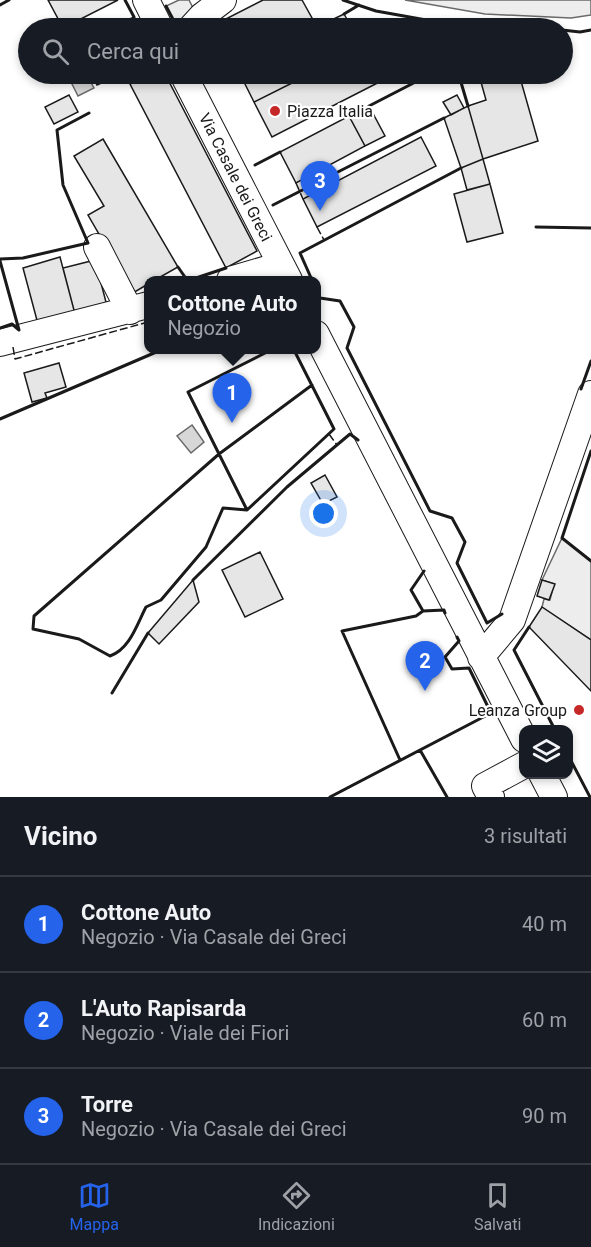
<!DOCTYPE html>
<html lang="it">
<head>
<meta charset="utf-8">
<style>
  body { margin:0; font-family:Roboto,sans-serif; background:#242831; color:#f1f3f6 }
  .controls { position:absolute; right:18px; bottom:18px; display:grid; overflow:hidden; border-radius:12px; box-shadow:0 3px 9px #0003 }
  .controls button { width:54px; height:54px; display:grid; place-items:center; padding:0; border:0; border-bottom:2px solid #363941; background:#171b24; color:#f1f3f6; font:30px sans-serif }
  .you { position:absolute; left:324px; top:514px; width:21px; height:21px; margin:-15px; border:4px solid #fff; border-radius:50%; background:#1a73e8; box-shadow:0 0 0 9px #1a73e833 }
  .badge { display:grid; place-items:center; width:39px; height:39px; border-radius:50%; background:#2563eb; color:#fff; font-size:20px; font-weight:700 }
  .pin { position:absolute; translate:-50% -50px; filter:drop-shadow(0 2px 3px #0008) }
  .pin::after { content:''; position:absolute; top:32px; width:21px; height:18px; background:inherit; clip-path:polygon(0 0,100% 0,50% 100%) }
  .popup { position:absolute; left:144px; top:276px; width:177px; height:78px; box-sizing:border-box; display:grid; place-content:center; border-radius:12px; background:#171b24; filter:drop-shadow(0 2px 4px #0005); font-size:20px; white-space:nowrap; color:#9ea1a6 }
  .popup b { font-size:22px; color:#f1f3f6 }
  .popup::after { content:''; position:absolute; left:50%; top:100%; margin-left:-12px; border:12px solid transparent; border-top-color:#171b24 }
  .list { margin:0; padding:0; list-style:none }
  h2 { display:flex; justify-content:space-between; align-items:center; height:78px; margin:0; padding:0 24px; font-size:26px }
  h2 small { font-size:20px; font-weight:400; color:#9ea1a6 }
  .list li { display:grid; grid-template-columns:39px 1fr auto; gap:18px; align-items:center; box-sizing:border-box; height:96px; padding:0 24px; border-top:2px solid #363941 }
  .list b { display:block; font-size:22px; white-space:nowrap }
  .list p { margin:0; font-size:20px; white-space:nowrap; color:#9ea1a6 }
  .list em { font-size:20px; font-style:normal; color:#9ea1a6 }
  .icon { flex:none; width:33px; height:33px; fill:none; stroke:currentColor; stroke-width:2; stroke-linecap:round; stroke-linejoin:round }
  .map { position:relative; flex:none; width:591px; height:797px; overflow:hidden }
  .search { position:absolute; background:#171b24; box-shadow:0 3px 9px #0003; left:18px; right:18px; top:18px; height:66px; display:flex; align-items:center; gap:15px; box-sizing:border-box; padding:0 21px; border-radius:33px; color:#9ea1a6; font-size:22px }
  .sheet { height:366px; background:#171b24 }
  nav { display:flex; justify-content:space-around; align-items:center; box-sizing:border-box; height:84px; border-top:2px solid #363941; background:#171b24; font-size:16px; color:#9ea1a6 }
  nav a { display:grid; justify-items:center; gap:3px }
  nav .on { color:#2563eb }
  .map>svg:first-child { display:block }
  .built { fill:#ededed; stroke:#6a6a6a; stroke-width:1.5 }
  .water { fill:#d7d7d7; stroke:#6a6a6a; stroke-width:1.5 }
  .building { fill:#e6e6e6; stroke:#1a1a1a; stroke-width:1.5 }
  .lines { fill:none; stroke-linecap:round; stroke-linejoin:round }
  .minor-casing { stroke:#1a1a1a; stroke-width:28 }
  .minor { stroke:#fff; stroke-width:26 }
  .fence { stroke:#1a1a1a; stroke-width:1.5; stroke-dasharray:8 3; stroke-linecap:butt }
  .wall { stroke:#1a1a1a; stroke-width:3 }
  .poi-dot { fill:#c62828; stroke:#fff; stroke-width:2 }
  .labels { text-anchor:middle; stroke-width:4.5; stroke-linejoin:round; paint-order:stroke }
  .poi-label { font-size:16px; fill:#1a1a1a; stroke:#fff; text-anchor:start }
  .street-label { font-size:16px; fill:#1a1a1a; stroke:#fff }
</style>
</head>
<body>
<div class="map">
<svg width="591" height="797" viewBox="0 0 591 797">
  <rect width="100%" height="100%" fill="#fff"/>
  <path class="built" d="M179,0h10l6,12 -15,14 -5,-3 -9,-17z
    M405,0h186v15l-20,3 -86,-4z
    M562,538l29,23v79l-49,-33 2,-8 6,1 4,-16 -12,-4z"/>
  <path class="water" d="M67,74h19l8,14 -16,8z
    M192,425l12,17 -13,11 -14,-17z"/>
  <path class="building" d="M48,0h70l-55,28z
    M263,0h39l15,27 -101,1 -2,-3z
    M344,14l8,14h-37l2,-1z
    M134,17l6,11h-30z
    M91,74h30l-24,11z
    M150,74h15l92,177 -31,17 -96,-184z
    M240,74h70l-56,28z
    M310,74h85l-123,63 -18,-35z
    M458,74h61l19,67 -55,18 -15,-53 18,-6 -7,-25 -19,4z
    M69,95l9,17 -24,12 -9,-17z
    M457,95l7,13 -13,7 -8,-13z
    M369,106l16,30 -20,10 -16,-30z
    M468,106l15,53 -22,9 -17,-50z
    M349,116l16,30 -69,37 -16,-31z
    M421,137l15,29 -119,61 -14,-28z
    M103,139l75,128 -23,13h-7v4l-15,9 -45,-78 16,-9 -30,-50z
    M483,159l7,25 -23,6 -6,-22z
    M490,184l13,49 -36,9 -13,-48z
    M60,257l15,57 -37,10 -15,-56z
    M95,260l12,46 -32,8 -12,-46z
    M59,363l7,24 -21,6 2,5 -15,4 -8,-29z
    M325,475l12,22 -14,7 -12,-21z
    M260,552l23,47 -38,18 -23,-47z
    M193,580l6,22 -40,42 -11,-11z
    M542,580l13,4 -6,16 -12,-4z
    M542,607l49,33v51l-62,-64z"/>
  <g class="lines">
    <defs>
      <path id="minor" d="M146,0l14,28
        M191,28l11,-12 21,-16
        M183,74l106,206
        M97,247l33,64
        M230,280l51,-15
        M316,334l208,405
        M0,343l148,-38
        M481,657l31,-37 79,-226
        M542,774l12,23
        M491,797l-6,-11 39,-21"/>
    </defs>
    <use href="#minor" class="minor-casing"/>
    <use href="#minor" class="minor"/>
    <path class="fence" d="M296,183l7,16
      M317,227l7,13
      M13,347l2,12 133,-37
      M329,434l8,11"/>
    <path class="wall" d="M125,0l9,17
      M343,0l33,11 67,12 97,5
      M0,5l9,-5
      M166,6l9,17 7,3
      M344,14l15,-9
      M562,30l18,2 11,-2
      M212,74l4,6 12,-6
      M460,79l8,27
      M369,106l62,-32
      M255,165l25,-13
      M273,205l171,-87
      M536,227l55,1
      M88,243l-25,-58 -6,-55 32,-17
      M0,259l23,-1 65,-15
      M0,261l19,69 -7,-6 -12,4
      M178,267l9,13
      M190,280l36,-12
      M312,280l-12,-27 161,-85
      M316,289l4,9 20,3 14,26 -7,21 83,163 22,7 13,24 -8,21 30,60 15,-9
      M294,350l40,79 -87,81 -24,-2 -17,39 -45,53 -15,7c-9,17 -16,42 -36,49l-31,-17 -46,-10 1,-13 185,-162 93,-69
      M581,389l10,-28
      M0,419l161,-69
      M591,451l-29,87 29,23
      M247,510l-59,-118 83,-42
      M424,571l-13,19 12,21 21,-1 1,3
      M193,580l94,-93 63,-53 8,6
      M529,627l-15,23 41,80
      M112,693l36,-60
      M420,750l27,47
      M568,755l22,42
      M400,760l-58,-129 74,-15 7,-5
      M330,797l161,-84 -22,-45 -17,1 -7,-12 14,-16 -2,-4"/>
  </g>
  <g class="poi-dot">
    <circle cx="275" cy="111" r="6"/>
    <circle cx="579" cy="710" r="6"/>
  </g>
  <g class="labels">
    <g class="poi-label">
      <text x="287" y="117">Piazza Italia</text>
      <text x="567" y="716" text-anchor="end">Leanza Group</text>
    </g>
    <g class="street-label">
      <text transform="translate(236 177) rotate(63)" y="6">Via Casale dei Greci</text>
    </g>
  </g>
</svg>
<div class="controls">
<button><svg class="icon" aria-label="layers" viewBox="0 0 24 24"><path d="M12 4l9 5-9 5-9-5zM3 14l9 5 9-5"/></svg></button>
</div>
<div class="you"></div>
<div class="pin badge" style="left:232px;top:423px">1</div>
<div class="popup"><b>Cottone Auto</b>Negozio</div>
<div class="pin badge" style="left:425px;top:691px">2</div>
<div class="pin badge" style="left:320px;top:211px">3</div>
<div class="search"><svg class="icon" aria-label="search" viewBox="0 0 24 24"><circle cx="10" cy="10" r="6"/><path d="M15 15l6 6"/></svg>Cerca qui</div>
</div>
<section class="sheet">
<h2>Vicino<small>3 risultati</small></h2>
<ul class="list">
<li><span class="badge">1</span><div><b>Cottone Auto</b><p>Negozio · Via Casale dei Greci</p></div><em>40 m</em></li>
<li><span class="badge">2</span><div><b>L'Auto Rapisarda</b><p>Negozio · Viale dei Fiori</p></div><em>60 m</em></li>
<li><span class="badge">3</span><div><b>Torre</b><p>Negozio · Via Casale dei Greci</p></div><em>90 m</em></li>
</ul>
</section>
<nav>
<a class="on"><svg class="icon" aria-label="map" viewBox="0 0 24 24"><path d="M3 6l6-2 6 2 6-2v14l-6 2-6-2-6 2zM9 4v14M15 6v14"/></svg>Mappa</a>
<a><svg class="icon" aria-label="directions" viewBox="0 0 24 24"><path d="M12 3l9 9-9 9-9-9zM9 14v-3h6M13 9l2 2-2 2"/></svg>Indicazioni</a>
<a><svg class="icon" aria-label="saved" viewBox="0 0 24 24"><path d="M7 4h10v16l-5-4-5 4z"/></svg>Salvati</a>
</nav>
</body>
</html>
